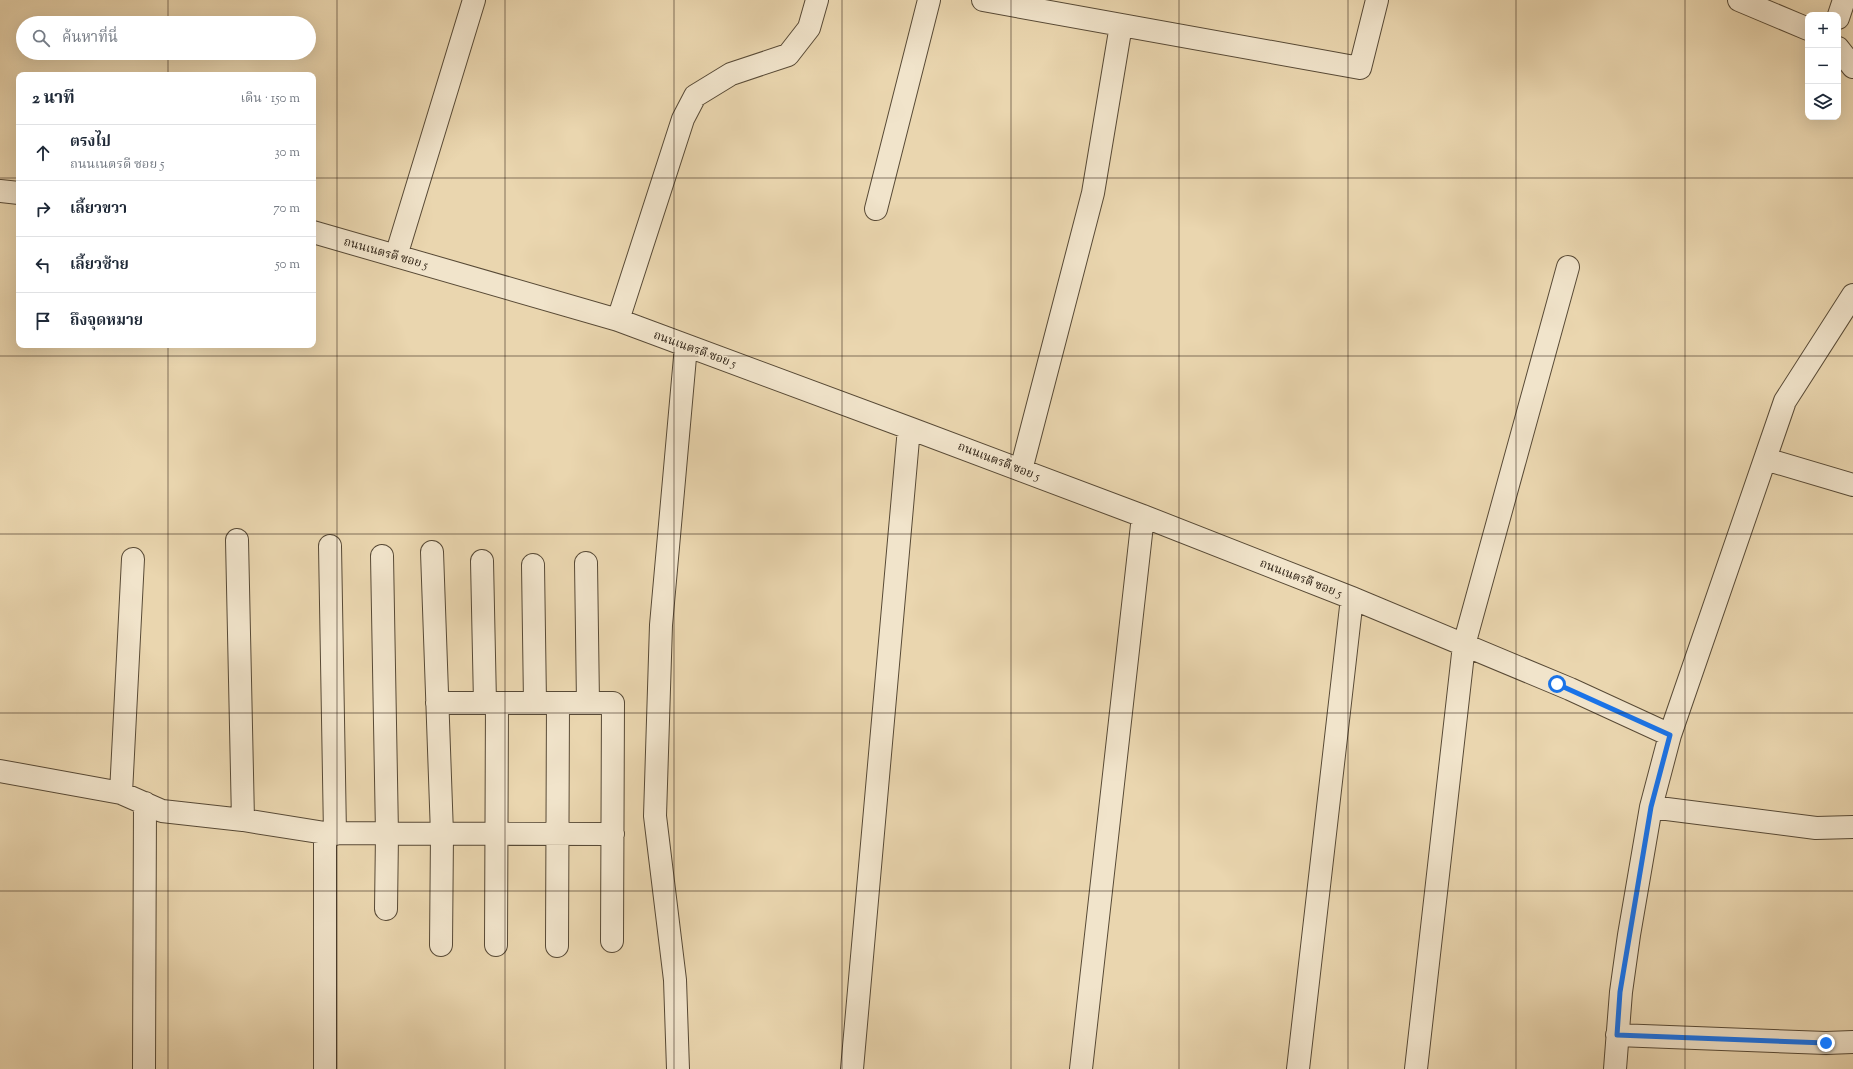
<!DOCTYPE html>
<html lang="th">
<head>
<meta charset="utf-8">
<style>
  body { margin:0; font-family:"Sorts Mill Goudy","Noto Serif Thai",serif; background:#f6f6f7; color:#1f2937 }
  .controls { position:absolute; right:12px; top:12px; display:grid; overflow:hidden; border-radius:8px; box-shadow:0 4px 16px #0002 }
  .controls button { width:36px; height:36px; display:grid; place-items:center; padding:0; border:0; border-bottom:1px solid #e0e1e3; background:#fff; color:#1f2937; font:20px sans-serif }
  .stop { position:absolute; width:12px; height:12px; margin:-9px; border:3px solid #1a73e8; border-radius:50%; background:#fff }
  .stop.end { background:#1a73e8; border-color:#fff; box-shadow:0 1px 4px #0008 }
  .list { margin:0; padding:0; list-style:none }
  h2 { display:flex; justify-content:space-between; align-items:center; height:52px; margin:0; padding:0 16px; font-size:17px }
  h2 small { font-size:13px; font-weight:400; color:#747a83 }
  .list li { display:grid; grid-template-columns:26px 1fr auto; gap:12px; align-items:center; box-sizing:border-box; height:56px; padding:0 16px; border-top:1px solid #e0e1e3 }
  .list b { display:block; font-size:15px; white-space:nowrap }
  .list p { margin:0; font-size:13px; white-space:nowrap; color:#747a83 }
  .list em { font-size:13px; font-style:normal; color:#747a83 }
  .icon { flex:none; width:22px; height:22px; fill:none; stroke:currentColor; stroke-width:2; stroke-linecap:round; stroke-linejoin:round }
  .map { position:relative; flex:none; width:1853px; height:1069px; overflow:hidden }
  .search { position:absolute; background:#fff; box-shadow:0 4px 16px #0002; left:16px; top:16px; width:300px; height:44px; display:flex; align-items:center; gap:10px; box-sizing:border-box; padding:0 14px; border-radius:22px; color:#747a83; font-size:15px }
  .panel { position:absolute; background:#fff; box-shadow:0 4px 16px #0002; left:16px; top:72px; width:300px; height:276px; border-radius:8px }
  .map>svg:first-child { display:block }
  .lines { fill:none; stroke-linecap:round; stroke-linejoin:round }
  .minor-casing { stroke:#584a36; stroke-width:24 }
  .minor { stroke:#f1e4cb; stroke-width:22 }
  .route { stroke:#1a73e8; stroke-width:5 }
  .grid { fill:none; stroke:#281b0e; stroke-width:1; stroke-opacity:0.55 }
  .labels { text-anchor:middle; stroke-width:3.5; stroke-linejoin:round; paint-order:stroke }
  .street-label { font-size:12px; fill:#281b0e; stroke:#f1e4cb }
</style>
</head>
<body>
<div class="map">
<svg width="1853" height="1069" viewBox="0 0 1853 1069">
  <rect width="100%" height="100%" fill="#ead6af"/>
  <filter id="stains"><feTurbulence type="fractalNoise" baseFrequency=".005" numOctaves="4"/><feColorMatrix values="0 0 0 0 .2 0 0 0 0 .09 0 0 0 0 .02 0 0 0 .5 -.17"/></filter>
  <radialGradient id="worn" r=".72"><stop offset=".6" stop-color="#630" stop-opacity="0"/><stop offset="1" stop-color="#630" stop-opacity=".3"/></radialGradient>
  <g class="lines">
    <defs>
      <path id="minor" d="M983,0l377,68 17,-68
        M1739,0l69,29
        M1838,18l6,-18
        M1838,48l15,19
        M0,191l19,2
        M876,209l53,-209
        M313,232l305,88 291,108 234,88 209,82 218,91 100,46
        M396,256l78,-256
        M618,320l65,-201 12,-23 36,-22 57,-19 21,-27 8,-28
        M1765,459l88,26
        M1021,470l72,-277 28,-168
        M237,540l6,280
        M330,546l5,288
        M432,552l10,282 -1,111
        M382,556l5,278 -1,75
        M482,561l3,142
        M586,563l2,140
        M533,565l2,138
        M437,703h176l-1,238
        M0,771l121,22 41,18 81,9 82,13 288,1
        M121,793l12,-234
        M1651,807l165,21 37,-1
        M325,833v236
        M496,945l1,-242
        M557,946l1,-243
        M1617,1035l209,8 27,-1
        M144,1069l1,-266
        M678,1069l-3,-89 -20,-164 6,-191 25,-279
        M852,1069l57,-641
        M1081,1069l62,-553
        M1298,1069l54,-471
        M1416,1069l48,-424 104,-378
        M1615,1069l6,-77 8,-57 22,-128 19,-72 115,-334 68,-106"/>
    </defs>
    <use href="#minor" class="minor-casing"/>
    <use href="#minor" class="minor"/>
  </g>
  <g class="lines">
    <path class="route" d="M1557,684l113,51 -19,72 -31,185 -3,43 209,8"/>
  </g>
  <path class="grid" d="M168,0v23M337,0v1069M505,0v1069M674,0v1069M842,0v1069M1011,0v1069M1179,0v1069M1348,0v1069M1516,0v1069M1685,0v1069M168,53v22M0,178h19M313,178h1540M168,345v724M0,356h1853M0,534h1853M0,713h1853M0,891h1853"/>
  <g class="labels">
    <g class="street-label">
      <text transform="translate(386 253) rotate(16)" y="4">ถนนเนตรดี ซอย 5</text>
      <text transform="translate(695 349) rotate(20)" y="4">ถนนเนตรดี ซอย 5</text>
      <text transform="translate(999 461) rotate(21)" y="4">ถนนเนตรดี ซอย 5</text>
      <text transform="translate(1301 578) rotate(21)" y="4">ถนนเนตรดี ซอย 5</text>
    </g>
  </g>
  <rect width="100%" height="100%" filter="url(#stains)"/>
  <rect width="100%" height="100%" fill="url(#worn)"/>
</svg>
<div class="controls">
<button>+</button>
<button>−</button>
<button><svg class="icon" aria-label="layers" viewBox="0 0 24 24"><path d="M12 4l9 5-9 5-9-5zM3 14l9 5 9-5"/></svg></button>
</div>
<div class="stop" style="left:1557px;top:684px"></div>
<div class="stop end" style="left:1826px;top:1043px"></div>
<div class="search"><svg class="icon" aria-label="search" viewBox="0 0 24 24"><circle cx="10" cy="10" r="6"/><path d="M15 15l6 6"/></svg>ค้นหาที่นี่</div>
<section class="panel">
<h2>2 นาที<small>เดิน · 150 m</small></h2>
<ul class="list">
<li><svg class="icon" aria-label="ahead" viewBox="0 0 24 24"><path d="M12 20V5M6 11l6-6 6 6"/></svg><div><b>ตรงไป</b><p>ถนนเนตรดี ซอย 5</p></div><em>30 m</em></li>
<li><svg class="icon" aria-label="right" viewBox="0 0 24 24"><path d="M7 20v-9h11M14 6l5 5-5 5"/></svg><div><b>เลี้ยวขวา</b></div><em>70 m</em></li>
<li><svg class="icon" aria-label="left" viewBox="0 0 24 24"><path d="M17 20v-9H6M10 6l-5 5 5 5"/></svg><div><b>เลี้ยวซ้าย</b></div><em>50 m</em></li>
<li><svg class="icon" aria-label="arrive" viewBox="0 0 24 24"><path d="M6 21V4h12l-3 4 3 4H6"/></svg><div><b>ถึงจุดหมาย</b></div></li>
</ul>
</section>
</div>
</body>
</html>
